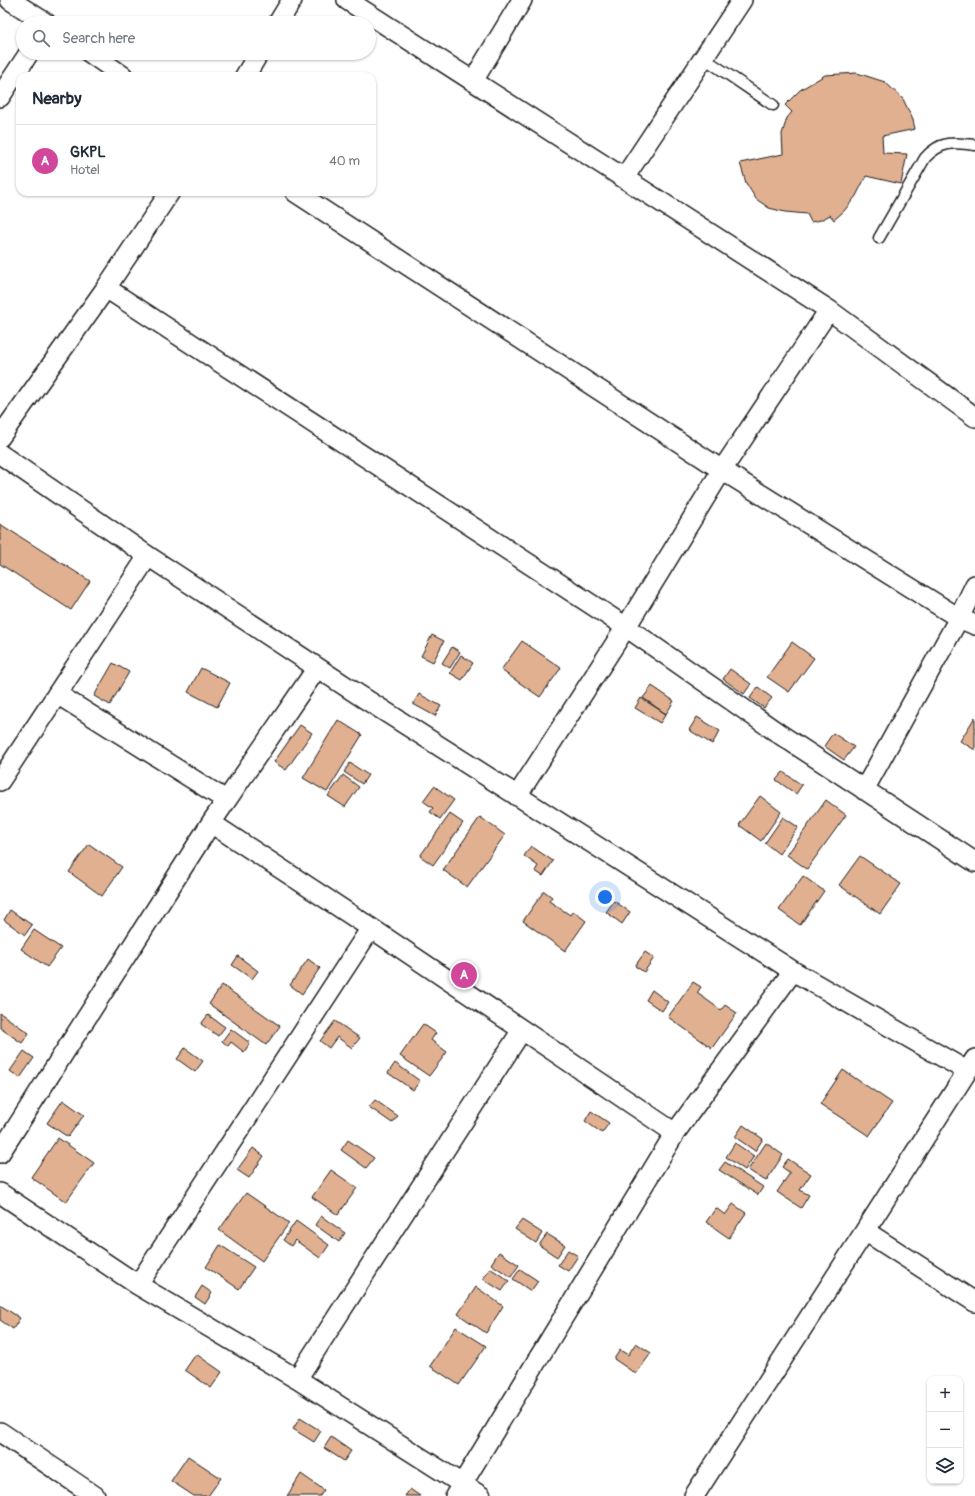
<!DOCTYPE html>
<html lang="en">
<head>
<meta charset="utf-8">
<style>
  body { margin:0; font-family:Pangolin,sans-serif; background:#f6f6f7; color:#1f2937 }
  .controls { position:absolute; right:12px; bottom:12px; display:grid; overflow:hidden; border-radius:8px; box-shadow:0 1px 3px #0004 }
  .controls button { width:36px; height:36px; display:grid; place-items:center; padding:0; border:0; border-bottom:1px solid #e0e1e3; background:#fff; color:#1f2937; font:20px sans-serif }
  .you { position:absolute; left:605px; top:897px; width:14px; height:14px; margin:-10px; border:3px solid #fff; border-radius:50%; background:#1a73e8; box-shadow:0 0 0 6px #1a73e833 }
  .badge { display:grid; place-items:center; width:26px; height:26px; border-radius:50%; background:#0b8043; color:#fff; font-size:13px; font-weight:700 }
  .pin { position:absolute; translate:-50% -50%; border:2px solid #fff; box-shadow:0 1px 4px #0006 }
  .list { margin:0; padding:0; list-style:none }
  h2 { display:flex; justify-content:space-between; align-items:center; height:52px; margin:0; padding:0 16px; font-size:17px }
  h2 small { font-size:13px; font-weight:400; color:#747a83 }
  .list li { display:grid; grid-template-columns:26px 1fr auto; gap:12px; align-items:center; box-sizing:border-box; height:72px; padding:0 16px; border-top:1px solid #e0e1e3 }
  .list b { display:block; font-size:15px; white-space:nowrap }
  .list p { margin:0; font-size:13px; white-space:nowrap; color:#747a83 }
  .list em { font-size:13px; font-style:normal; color:#747a83 }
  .icon { flex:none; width:22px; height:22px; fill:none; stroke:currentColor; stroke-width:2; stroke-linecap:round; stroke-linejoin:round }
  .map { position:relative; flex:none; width:975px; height:1496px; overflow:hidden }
  .search { position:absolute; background:#fff; box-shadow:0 1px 3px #0004; left:16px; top:16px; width:360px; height:44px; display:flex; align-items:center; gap:10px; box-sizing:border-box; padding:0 14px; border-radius:22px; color:#747a83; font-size:15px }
  .panel { position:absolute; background:#fff; box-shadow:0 1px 3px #0004; left:16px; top:72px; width:360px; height:124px; border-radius:12px }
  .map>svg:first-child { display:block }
  .building { fill:#e0b091; stroke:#1c1c1c }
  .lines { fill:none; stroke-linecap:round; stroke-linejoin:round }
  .lane-casing { stroke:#1c1c1c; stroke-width:13 }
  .street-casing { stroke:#1c1c1c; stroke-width:22 }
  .lane { stroke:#fff; stroke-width:10 }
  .street { stroke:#fff; stroke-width:19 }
</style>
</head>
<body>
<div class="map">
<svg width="975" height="1496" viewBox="0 0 975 1496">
  <rect width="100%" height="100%" fill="#fff"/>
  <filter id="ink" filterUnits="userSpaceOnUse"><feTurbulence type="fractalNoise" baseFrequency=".025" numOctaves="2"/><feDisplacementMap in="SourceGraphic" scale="8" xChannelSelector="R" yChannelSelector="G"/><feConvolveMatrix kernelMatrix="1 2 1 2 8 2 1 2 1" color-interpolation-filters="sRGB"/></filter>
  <g filter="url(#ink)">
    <path class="building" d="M857,73l28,9 18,17 10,21 2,9 -33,7 1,17 24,1 -6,30 -35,-8 -10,20 -12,15 -10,9 -4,-5 -9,5 -10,2 -4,-8 -22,-2 -16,-4 -13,-9 -10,-16 -6,-20 43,-9 -1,-20 5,-16 5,-6 -7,-7 15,-15 25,-15z
      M0,524l90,57 -19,29 -71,-46z
      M432,635l12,6 -11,21 -12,-6z
      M522,641l39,27 -21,29 -39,-27z
      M792,642l22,16 -25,34 -22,-15z
      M452,647l8,5 -10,16 -8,-5z
      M461,655l12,8 -11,17 -12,-7z
      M113,663l16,9 -19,33 -16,-9z
      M201,668l29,15 -13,24 -29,-15z
      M730,669l21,15 -7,10 -21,-15z
      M652,686l22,15 -8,13 -23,-16z
      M758,687l14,11 -8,10 -14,-10z
      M419,694l22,12 -6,10 -22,-12z
      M641,698l25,16 -6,9 -25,-15z
      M697,717l23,14 -8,13 -23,-14z
      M975,717v33l-15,-9z
      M338,720l24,15 -35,57 -24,-14z
      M300,725l12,8 -26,37 -12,-8z
      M833,733l21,14 -10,13 -20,-14z
      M350,763l18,12 -6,9 -18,-12z
      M783,772l19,13 -6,9 -20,-14z
      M343,775l16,12 -14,20 -17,-11z
      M434,786l20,14 -14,19 -10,-7 3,-4 -10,-7z
      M760,796l21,16 -20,29 -22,-16z
      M826,800l20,15 -39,54 -20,-14z
      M450,814l13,9 -30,42 -13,-9z
      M480,817l25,18 -38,52 -24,-17z
      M783,817l15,10 -19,27 -14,-11z
      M89,844l33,23 -20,29 -33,-24z
      M531,846l22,15 -10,15 -8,-5 3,-5 -14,-10z
      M860,856l41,28 -21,30 -41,-29z
      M803,876l21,15 -24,34 -21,-15z
      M544,891l8,6 -3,4 21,14 3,-4 13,10 -21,30 -42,-30z
      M614,901l16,11 -8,12 -16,-12z
      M10,910l22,15 -7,10 -21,-15z
      M34,930l27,18 -14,19 -26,-18z
      M645,952l9,6 -10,14 -9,-6z
      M238,956l20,15 -6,8 -20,-14z
      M308,959l12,9 -18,26 -12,-9z
      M693,982l8,5 -4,6 24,17 4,-5 12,8 -25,35 -44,-31z
      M222,985l58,41 -14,19 -57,-41z
      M652,990l16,12 -6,9 -16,-11z
      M0,1013l29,20 -7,10 -22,-15z
      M208,1015l17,12 -7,9 -17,-12z
      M335,1021l25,17 -8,10 -15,-11 -8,11 -9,-7z
      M423,1024l13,9 -5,7 16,12 -18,24 -29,-20z
      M231,1029l19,14 -6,9 -13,-10 -3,4 -6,-5z
      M185,1048l18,13 -8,11 -18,-13z
      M24,1051l10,7 -14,20 -10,-7z
      M395,1063l25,18 -7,9 -25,-17z
      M843,1070l49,33 -23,33 -49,-32z
      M63,1100l21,15 -16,22 -21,-14z
      M375,1100l23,16 -6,7 -23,-16z
      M591,1111l18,12 -7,10 -17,-12z
      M743,1125l20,14 -8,12 -20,-14z
      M58,1138l36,25 -28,39 -35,-25z
      M348,1140l26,18 -8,10 -25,-18z
      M735,1143l19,13 -9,14 -19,-13z
      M766,1143l17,12 -17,26 -18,-11z
      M253,1148l11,8 -15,22 -12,-8z
      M788,1159l23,15 -11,16 9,5 -8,13 -24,-16 13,-19 -8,-6z
      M725,1162l38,25 -5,8 -39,-25z
      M331,1170l26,18 -19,27 -26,-18z
      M246,1193l43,30 -27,38 -43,-31z
      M733,1204l13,9 -17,25 -23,-16 10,-14 9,7z
      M321,1216l24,17 -6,9 -24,-17z
      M522,1220l20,13 -6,10 -21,-14z
      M296,1221l33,24 -9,13 -25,-18 -4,6 -8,-6z
      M547,1234l18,11 -8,12 -18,-12z
      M220,1245l34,22 -15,22 -33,-22z
      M568,1250l10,6 -10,15 -10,-6z
      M499,1252l20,13 -8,12 -20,-13z
      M490,1268l19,13 -7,10 -19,-12z
      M520,1269l18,12 -7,10 -18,-12z
      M202,1286l10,7 -7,11 -10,-7z
      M476,1287l27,19 -17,27 -28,-19z
      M0,1305l20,13 -7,11 -13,-9z
      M456,1327l30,19 -27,39 -29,-19z
      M636,1343l15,10 -15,21 -22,-15 6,-9 8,5z
      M196,1354l26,18 -11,16 -26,-18z
      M300,1418l21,13 -7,11 -21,-13z
      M331,1437l20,14 -7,10 -20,-13z
      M188,1456l33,22 -13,18h-14l-23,-15z
      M301,1474l23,16 -4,6h-33z
      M410,1489l10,7h-15z"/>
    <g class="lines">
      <defs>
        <path id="lane" d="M704,58l69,47
          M879,238l46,-80c15,-17 29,-16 50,-13"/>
        <path id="street" d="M10,0l36,23
          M347,0l482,310 146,107
          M278,23l14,-23
          M90,53l33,23
          M245,76l14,-23
          M473,81l49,-81
          M0,97l29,-44
          M624,178l118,-178
          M295,192l427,278 237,148 16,7
          M106,288l520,339 155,108 194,127
          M0,437l106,-149 64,-96
          M0,454l148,102 211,139 434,276 174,100
          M57,694l169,106
          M0,781l148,-225
          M864,790l95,-172 16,-33
          M517,796l109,-169 96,-157 107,-160
          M211,823l160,105 304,205
          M0,1153l211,-330 106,-155
          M0,1193l138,92 159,94 184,117
          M865,1231l110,71
          M138,1285l233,-357
          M297,1379l225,-349
          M0,1432l95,64
          M455,1496l220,-363 118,-162
          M694,1496l171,-265 110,-172"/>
      </defs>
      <use href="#lane" class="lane-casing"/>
      <use href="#street" class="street-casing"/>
      <use href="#lane" class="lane"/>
      <use href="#street" class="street"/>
    </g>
  </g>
</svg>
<div class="controls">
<button>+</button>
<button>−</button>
<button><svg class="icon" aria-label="layers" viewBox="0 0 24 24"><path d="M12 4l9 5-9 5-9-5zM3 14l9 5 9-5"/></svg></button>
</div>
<div class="you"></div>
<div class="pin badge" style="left:464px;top:975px;background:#d1479c">A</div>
<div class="search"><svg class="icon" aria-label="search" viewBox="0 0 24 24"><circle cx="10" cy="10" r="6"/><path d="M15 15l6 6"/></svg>Search here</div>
<section class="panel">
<h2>Nearby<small></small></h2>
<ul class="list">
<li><span class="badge" style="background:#d1479c">A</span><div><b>GKPL</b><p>Hotel</p></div><em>40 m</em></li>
</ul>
</section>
</div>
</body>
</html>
